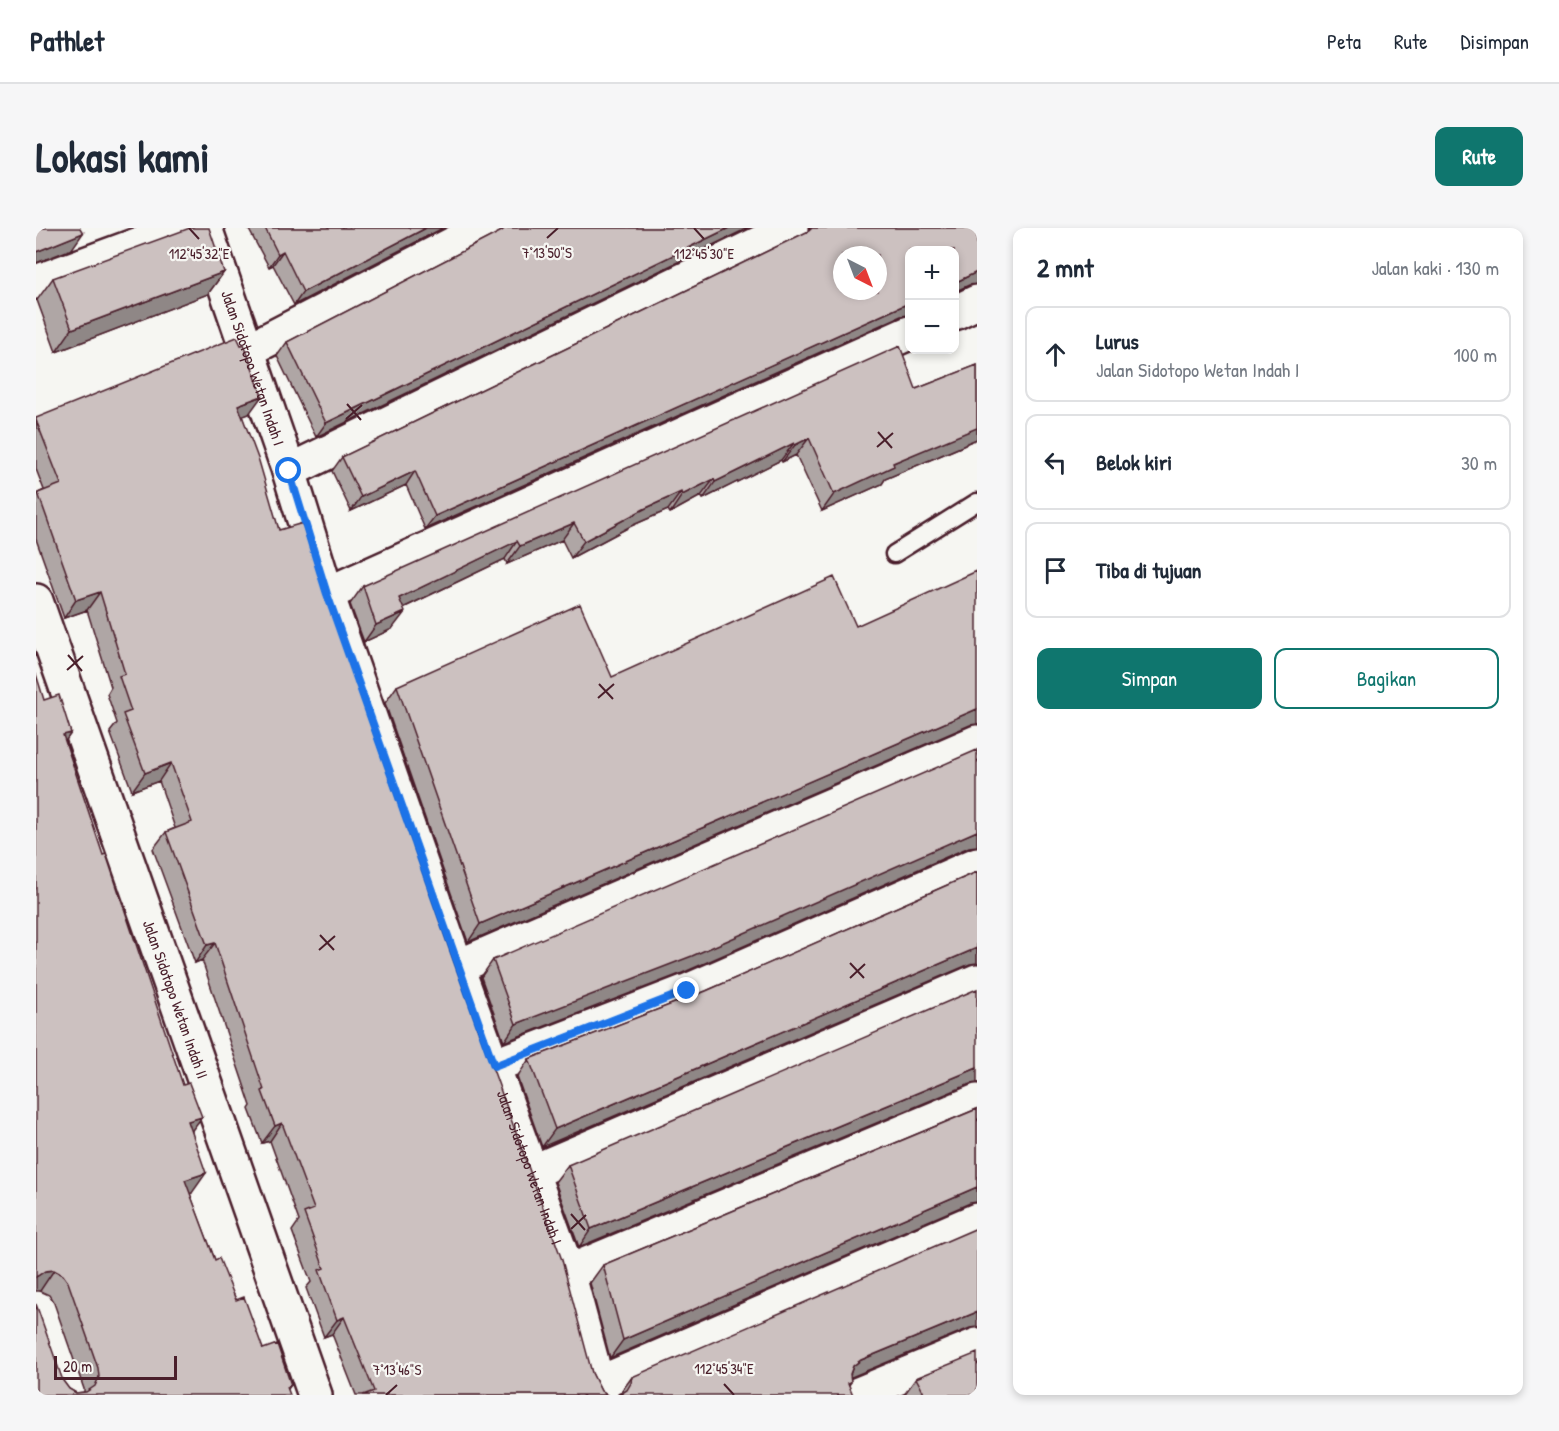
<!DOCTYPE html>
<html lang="id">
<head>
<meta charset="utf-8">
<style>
  body { margin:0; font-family:"Patrick Hand",sans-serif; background:#f6f6f7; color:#1f2937 }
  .controls { position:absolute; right:18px; top:18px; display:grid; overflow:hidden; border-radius:12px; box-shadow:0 3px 9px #0003 }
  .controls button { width:54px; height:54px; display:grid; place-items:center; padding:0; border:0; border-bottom:2px solid #e0e1e3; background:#fff; color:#1f2937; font:30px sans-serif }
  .compass { position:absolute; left:797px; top:18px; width:54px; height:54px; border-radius:50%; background:#fff; box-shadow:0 3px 9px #0003; rotate:138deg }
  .scale { position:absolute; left:18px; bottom:15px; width:123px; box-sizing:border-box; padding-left:6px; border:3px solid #4a1f2b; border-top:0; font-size:16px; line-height:21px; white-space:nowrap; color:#4a1f2b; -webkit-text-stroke:4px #f6f6f2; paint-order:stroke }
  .stop { position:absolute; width:18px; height:18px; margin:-14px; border:4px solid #1a73e8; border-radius:50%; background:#fff }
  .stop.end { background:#1a73e8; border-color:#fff; box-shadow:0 2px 6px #0008 }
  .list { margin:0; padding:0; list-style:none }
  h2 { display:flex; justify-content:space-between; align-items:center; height:78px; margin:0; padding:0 24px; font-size:26px }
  h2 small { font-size:20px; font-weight:400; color:#747a83 }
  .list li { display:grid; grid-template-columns:39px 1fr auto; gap:18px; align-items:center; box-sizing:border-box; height:96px; margin:0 12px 12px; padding:0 12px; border:2px solid #e0e1e3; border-radius:12px }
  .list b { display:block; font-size:22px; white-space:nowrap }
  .list p { margin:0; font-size:20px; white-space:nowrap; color:#747a83 }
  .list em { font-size:20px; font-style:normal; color:#747a83 }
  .actions { display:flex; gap:12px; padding:18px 24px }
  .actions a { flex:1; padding:14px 0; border:2px solid #0f766e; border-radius:12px; text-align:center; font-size:21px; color:#0f766e }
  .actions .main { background:#0f766e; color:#fff }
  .icon { flex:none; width:33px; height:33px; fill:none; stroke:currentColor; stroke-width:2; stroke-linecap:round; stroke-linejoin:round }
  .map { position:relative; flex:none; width:941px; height:1167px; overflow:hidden; border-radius:12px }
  header { display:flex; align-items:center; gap:36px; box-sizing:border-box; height:84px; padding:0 30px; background:#fff; border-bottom:2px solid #e0e1e3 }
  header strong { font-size:28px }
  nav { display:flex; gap:33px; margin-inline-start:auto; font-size:21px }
  .intro { display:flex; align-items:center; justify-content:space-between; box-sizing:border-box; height:144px; padding:0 36px }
  h1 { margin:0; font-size:42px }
  .button { padding:15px 27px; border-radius:12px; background:#0f766e; color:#fff; font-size:21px; font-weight:700 }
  main { display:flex; gap:36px; padding:0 36px }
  aside { flex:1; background:#fff; border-radius:12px; box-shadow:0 3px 9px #0003 }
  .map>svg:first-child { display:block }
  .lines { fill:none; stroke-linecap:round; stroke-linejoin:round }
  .service-casing { stroke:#4a1f2b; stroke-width:21 }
  .minor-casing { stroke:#4a1f2b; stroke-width:38 }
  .service { stroke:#f6f6f2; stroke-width:16 }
  .minor { stroke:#f6f6f2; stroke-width:33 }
  .wall { fill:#afa6a5; stroke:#4a1f2b; stroke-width:1.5 }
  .shaded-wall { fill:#8f8786; stroke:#4a1f2b; stroke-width:1.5 }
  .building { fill:#ccc1c0; stroke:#4a1f2b; stroke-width:1.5; fill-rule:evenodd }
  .route { stroke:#1a73e8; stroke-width:8 }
  .ticks { fill:none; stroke:#4a1f2b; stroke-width:2 }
  .labels { text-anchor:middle; stroke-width:4.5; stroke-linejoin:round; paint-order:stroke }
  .street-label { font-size:16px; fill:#4a1f2b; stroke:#f6f6f2 }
  .ticks-label { font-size:15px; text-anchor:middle; fill:#4a1f2b; stroke:#f6f6f2; stroke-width:4.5; stroke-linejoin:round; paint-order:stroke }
</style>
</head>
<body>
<header>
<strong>Pathlet</strong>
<nav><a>Peta</a><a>Rute</a><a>Disimpan</a></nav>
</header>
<div class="intro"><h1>Lokasi kami</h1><a class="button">Rute</a></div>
<main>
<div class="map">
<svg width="941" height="1167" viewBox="0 0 941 1167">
  <rect width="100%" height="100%" fill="#f6f6f2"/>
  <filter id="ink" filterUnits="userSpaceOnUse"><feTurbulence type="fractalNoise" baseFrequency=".0167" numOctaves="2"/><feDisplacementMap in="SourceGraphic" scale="12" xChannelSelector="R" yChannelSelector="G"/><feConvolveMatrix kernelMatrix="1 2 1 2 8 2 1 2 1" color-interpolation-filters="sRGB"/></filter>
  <g filter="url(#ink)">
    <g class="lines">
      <defs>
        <path id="service" d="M858,326l83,-52"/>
        <g id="minor">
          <path id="s1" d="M169,0l84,243 38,123 130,373 111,305 33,123"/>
          <path d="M0,54l147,-54"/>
          <path d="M918,85l23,-11"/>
          <path d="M212,122l236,-122"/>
          <path d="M253,243l502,-243"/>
          <path d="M291,366l582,-261"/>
          <path id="s2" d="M0,373l279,794"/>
          <path d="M421,739l520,-225"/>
          <path d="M457,838l194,-75 290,-127"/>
          <path d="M496,944l445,-191"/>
          <path d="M532,1044l409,-171"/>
          <path d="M561,1156l380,-164"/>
          <path d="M820,1167l121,-50"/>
        </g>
      </defs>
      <use href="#service" class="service-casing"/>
      <use href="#minor" class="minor-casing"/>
      <use href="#service" class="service"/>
      <use href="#minor" class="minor"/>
    </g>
    <path class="wall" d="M212,0h195l-149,77 -21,-40 -4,2z
      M467,0h245l-432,209 -39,-81 10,-14 215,-111z
      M774,0h167v56l-8,1 -544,244 -19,-44 -55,26 -19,-40 10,-14 467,-226z
      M188,44l-16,22 -152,58 -19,-52 16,-22z
      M941,137v74l-10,4 -2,2 -80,34 -3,5 -60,27 -26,-56 -14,7 -1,-2 -78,39 -2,-3 -31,17 -2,-3 -37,16 -60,32 -9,-18 -55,24 -2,-5 -102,49 -11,21 -28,13 -14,-38 13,-18 553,-197z
      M213,186l-7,2 37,114 43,53 270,790 9,18 6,4h-251l-24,-61 -8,3 -18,-49 5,-6 -19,-51 7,-10 -29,-80 -8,2 -13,-34 2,-3 -49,-146 -7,3 -42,-114 13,-17 9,-4 -16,-47 -27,10 -22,-59 7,-9 -10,-29 4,-7 -24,-77 -23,8 -28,-79v-43l2,-3 6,-3 -8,-21v-51z
      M820,398l114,99 -502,217 -83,-239 12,-17 215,-9z
      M8,472l27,33 -6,8 127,390v62l-2,1 25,66 48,89 28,36 -3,4 -252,6 27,-14 6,8 7,4 8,-1v-3l-30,-86 -5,-8 -9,-4z
      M933,619l-289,127 -176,68 -23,-65 12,-17z
      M941,644v91l-7,1 -428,183 -25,-70 12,-18 177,-68z
      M934,856l-391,163 -24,-65 13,-17z
      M941,881v93l-7,1 -360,155 -20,-75 13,-18z
      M934,1100l-120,49 1,5 -2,3 -230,10 13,-18z
      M880,1150l61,17h-73z"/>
    <path class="shaded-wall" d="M390,0h17l-149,77 9,-13z
      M693,0h19l-432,209 10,-14z
      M47,5l-11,16 -36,14v-11z
      M247,23l-10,14 -4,2 9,-13z
      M188,44l-16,22 -152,58 16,-23z
      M941,44v12l-8,1 -15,7v-9z
      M873,75v12l-8,1 -476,213 10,-13z
      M226,168l-13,18 -23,9 12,-18z
      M941,198v13l-10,4 -2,2 -80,34 -3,5 -60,27 12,-17 59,-31z
      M773,210l-13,17 -14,7 13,-17z
      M758,215l-13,17 -78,39 12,-17z
      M379,243l-9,14 -55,26 10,-14z
      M678,251l-13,17 -31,17 12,-18z
      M645,264l-13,18 -37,16 -60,32 13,-17 60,-32z
      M538,295l-12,17 -55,24 13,-18z
      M481,313l-12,18 -119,57 13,-18z
      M64,364l-13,18 -23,8 12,-18z
      M369,384l-13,17 -28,13 12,-17z
      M941,481v15l-7,1 -502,217 12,-18z
      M35,505l-14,20 6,-18z
      M135,535l-12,18 -27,10 13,-18z
      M941,603v15l-8,1 -289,127 -176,68 12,-18z
      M179,715l-13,17 -7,3 12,-18z
      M941,720v15l-7,1 -428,183 13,-18z
      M941,840v15l-7,1 -391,163 12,-18z
      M166,889l-15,20 1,-16z
      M246,895l-12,18 -8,2 13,-17z
      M170,945l-14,20 -21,8 14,-21z
      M941,959v15l-7,1 -360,155 13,-18z
      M18,1042l-14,21h-4v-14l9,-6z
      M941,1084v15l-7,1 -121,50 4,-12 8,-6z
      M308,1089l-12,17 -8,3 13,-17z"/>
    <path class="building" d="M0,0h44l3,5 -47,19z
      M154,0h19l15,44 -152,57 -19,-51z
      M229,0h161l-123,64 -20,-41 -5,3z
      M469,0h224l-403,195 -39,-81 215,-111z
      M776,0h165v44l-23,11v-33h-45v53l-474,213 -20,-45 -54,26 -19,-40 467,-226zM806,27h36v36h-36z
      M201,109l4,8 3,-1 18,52 -24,9 21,56 20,69 24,-7 19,60 130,373 110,304 30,113 9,18 6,4h-244l11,-4 -30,-74 -7,3 -18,-50 5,-2 -20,-55 10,-4 -32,-86 -7,3 -13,-35 2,-1 -49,-147 -8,2 -41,-113 26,-10 -21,-59 -26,10 -22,-59 8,-3 -12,-35 6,-2 -25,-82 -24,8 -38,-107 23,-9 -25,-64v-2z
      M864,118l16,43 61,-24v63l-84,35 1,3 -60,28 -25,-56 -14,7 -1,-2 -79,39 -1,-3 -32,16 -1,-3 -37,17 -60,32 -10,-18 -54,23 -3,-5 -118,57 6,14 -29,13 -13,-39z
      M941,343v138l-497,215 -83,-238 183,-82 32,73 222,-100 22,49z
      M0,446l8,26 15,-5 12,38 -8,2 40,120 3,-1 77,231 6,-2 13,34 -14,4 18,52 -21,7 30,80 4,-2 17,42 8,-3 19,52 14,-5 14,41 -4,2 3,8h-254v-91l27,77 6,8 7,4 10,-1 9,-6 4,-9 -1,-9 -30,-86 -5,-7 -9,-5 -9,1 -9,6z
      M941,522v81l-285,125 -176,68 -23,-64z
      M941,644v76l-422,181 -26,-70 177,-68z
      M941,761v79l-386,161 -23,-64z
      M941,881v78l-354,153 -20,-75z
      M941,1000v84l-116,48 -8,6 -3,8 1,8 -3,1 5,12h-234l8,-5 4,-7 1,-6z
      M941,1125v42h-52l-9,-17z"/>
  </g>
  <g class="lines" filter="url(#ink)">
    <path class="route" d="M253,243l38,123 167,472 193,-75"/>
  </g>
  <path class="ticks" d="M153,0l10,11M658,0l10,11M511,10l11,-10M311,176l14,16M310,191l16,-14M842,204l14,16M841,219l16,-14M32,427l14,16M31,442l16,-14M563,456l14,15M562,470l16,-14M284,707l14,15M283,722l16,-14M814,735l14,15M814,750l15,-14M535,986l14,16M535,1001l15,-14M688,1156l10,11M350,1167l11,-10"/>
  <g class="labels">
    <g class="street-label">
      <text dy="6" stroke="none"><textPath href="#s1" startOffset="148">Jalan Sidotopo Wetan Indah I</textPath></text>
      <text dy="6" stroke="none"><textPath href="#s2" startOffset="422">Jalan Sidotopo Wetan Indah II</textPath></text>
      <text dy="6" stroke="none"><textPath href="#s1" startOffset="994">Jalan Sidotopo Wetan Indah I</textPath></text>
    </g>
  </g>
  <g class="ticks-label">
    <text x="511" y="30">7°13'50"S</text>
    <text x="163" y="31">112°45'32"E</text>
    <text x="668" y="31">112°45'30"E</text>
    <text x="688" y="1146">112°45'34"E</text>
    <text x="361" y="1147">7°13'46"S</text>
  </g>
</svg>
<div class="controls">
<button>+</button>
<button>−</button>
</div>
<svg class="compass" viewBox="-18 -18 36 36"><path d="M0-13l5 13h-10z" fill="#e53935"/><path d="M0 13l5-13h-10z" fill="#747a83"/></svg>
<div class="scale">20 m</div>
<div class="stop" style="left:253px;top:243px"></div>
<div class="stop end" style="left:651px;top:763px"></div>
</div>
<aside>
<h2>2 mnt<small>Jalan kaki · 130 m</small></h2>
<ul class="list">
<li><svg class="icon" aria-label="ahead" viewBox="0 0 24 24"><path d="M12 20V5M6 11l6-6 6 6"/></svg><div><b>Lurus</b><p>Jalan Sidotopo Wetan Indah I</p></div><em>100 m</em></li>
<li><svg class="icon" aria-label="left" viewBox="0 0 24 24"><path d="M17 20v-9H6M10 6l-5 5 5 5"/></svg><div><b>Belok kiri</b></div><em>30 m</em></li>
<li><svg class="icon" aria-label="arrive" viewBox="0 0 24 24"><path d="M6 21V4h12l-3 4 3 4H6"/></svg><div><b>Tiba di tujuan</b></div></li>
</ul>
<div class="actions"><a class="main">Simpan</a><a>Bagikan</a></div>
</aside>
</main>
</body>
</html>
